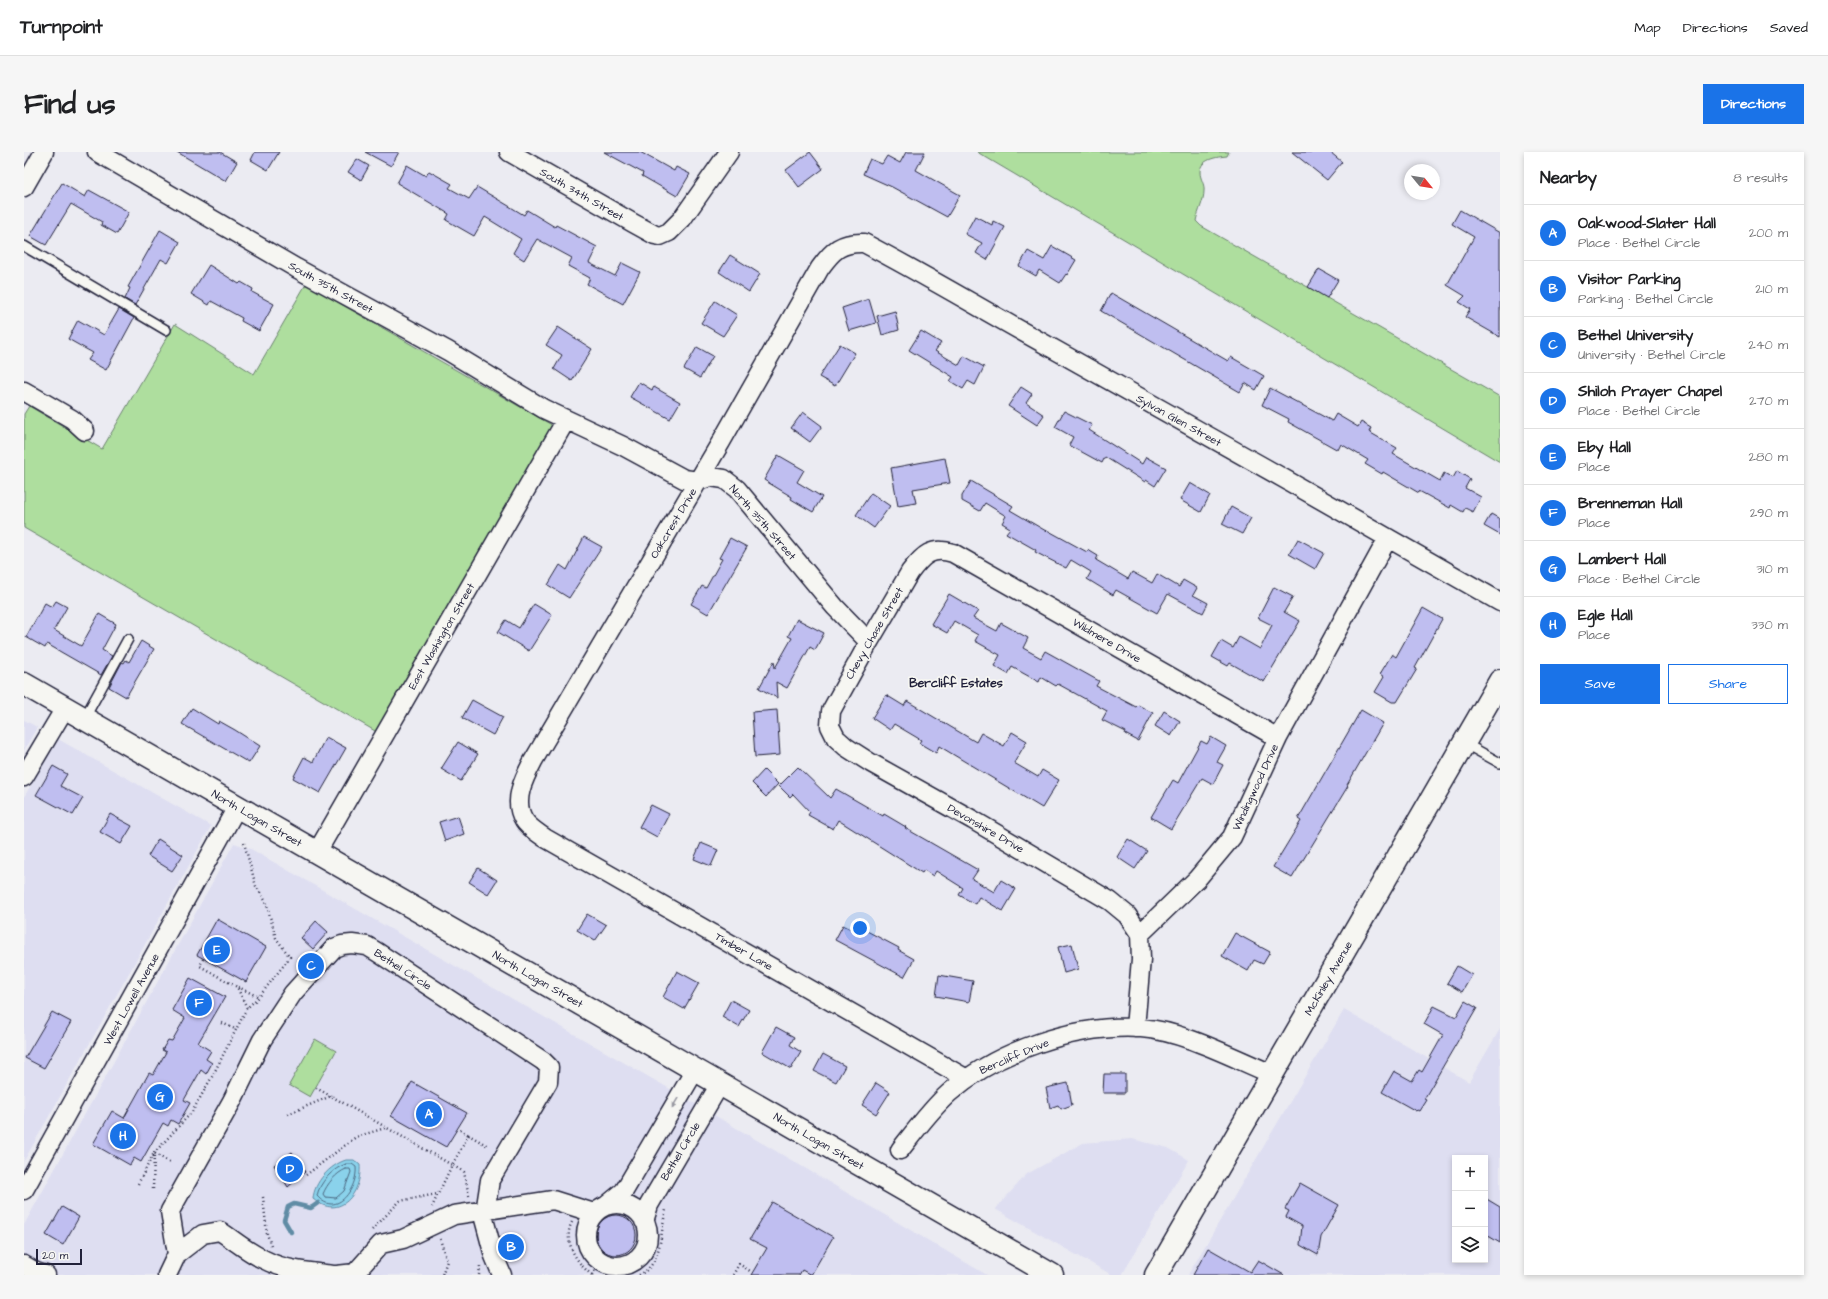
<!DOCTYPE html>
<html lang="en">
<head>
<meta charset="utf-8">
<style>
  body { margin:0; font-family:"Architects Daughter",sans-serif; background:#f6f6f6; color:#202124 }
  .controls { position:absolute; right:12px; bottom:12px; display:grid; overflow:hidden; border-radius:0px; box-shadow:0 2px 6px #0003 }
  .controls button { width:36px; height:36px; display:grid; place-items:center; padding:0; border:0; border-bottom:1px solid #e0e0e0; background:#fff; color:#202124; font:20px sans-serif }
  .compass { position:absolute; left:1380px; top:12px; width:36px; height:36px; border-radius:50%; background:#fff; box-shadow:0 2px 6px #0003; rotate:120deg }
  .scale { position:absolute; left:12px; bottom:10px; width:46px; box-sizing:border-box; padding-left:4px; border:2px solid #22223b; border-top:0; font-size:11px; line-height:14px; white-space:nowrap; color:#22223b; -webkit-text-stroke:3px #f6f6f2; paint-order:stroke }
  .you { position:absolute; left:836px; top:776px; width:14px; height:14px; margin:-10px; border:3px solid #fff; border-radius:50%; background:#1a73e8; box-shadow:0 0 0 6px #1a73e833 }
  .badge { display:grid; place-items:center; width:26px; height:26px; border-radius:50%; background:#1a73e8; color:#fff; font-size:13px; font-weight:700 }
  .pin { position:absolute; translate:-50% -50%; border:2px solid #fff; box-shadow:0 1px 4px #0006 }
  .list { margin:0; padding:0; list-style:none }
  h2 { display:flex; justify-content:space-between; align-items:center; height:52px; margin:0; padding:0 16px; font-size:17px }
  h2 small { font-size:13px; font-weight:400; color:#757577 }
  .list li { display:grid; grid-template-columns:26px 1fr auto; gap:12px; align-items:center; box-sizing:border-box; height:56px; padding:0 16px; border-top:1px solid #e0e0e0 }
  .list b { display:block; font-size:15px; white-space:nowrap }
  .list p { margin:0; font-size:13px; white-space:nowrap; color:#757577 }
  .list em { font-size:13px; font-style:normal; color:#757577 }
  .actions { display:flex; gap:8px; padding:12px 16px }
  .actions a { flex:1; padding:9px 0; border:1px solid #1a73e8; border-radius:0px; text-align:center; font-size:14px; color:#1a73e8 }
  .actions .main { background:#1a73e8; color:#fff }
  .icon { flex:none; width:22px; height:22px; fill:none; stroke:currentColor; stroke-width:2; stroke-linecap:round; stroke-linejoin:round }
  .map { position:relative; flex:none; width:1476px; height:1123px; overflow:hidden; border-radius:0px }
  header { display:flex; align-items:center; gap:24px; box-sizing:border-box; height:56px; padding:0 20px; background:#fff; border-bottom:1px solid #e0e0e0 }
  header strong { font-size:19px }
  nav { display:flex; gap:22px; margin-inline-start:auto; font-size:14px }
  .intro { display:flex; align-items:center; justify-content:space-between; box-sizing:border-box; height:96px; padding:0 24px }
  h1 { margin:0; font-size:28px }
  .button { padding:10px 18px; border-radius:0px; background:#1a73e8; color:#fff; font-size:14px; font-weight:700 }
  main { display:flex; gap:24px; padding:0 24px }
  aside { flex:1; background:#fff; border-radius:0px; box-shadow:0 2px 6px #0003 }
  .map>svg:first-child { display:block }
  .built { fill:#dedef1; fill-rule:evenodd }
  .green { fill:#aede9e; stroke:#68806c }
  .water { fill:#8ad2eb; stroke:#608ca5 }
  .lines { fill:none; stroke-linecap:round; stroke-linejoin:round }
  .shore { stroke:#4c6881; stroke-width:1 }
  .stream { stroke:#608ca5; stroke-width:4.5 }
  .building { fill:#bfbef0; stroke:#22223b }
  .service-casing { stroke:#22223b; stroke-width:12 }
  .minor-casing { stroke:#22223b; stroke-width:21 }
  .tertiary-casing { stroke:#22223b; stroke-width:25 }
  .primary-casing { stroke:#22223b; stroke-width:25 }
  .path { stroke:#22223b; stroke-width:2.5; stroke-dasharray:1 3; stroke-linecap:butt }
  .service { stroke:#f6f6f2; stroke-width:9 }
  .minor { stroke:#f6f6f2; stroke-width:18 }
  .tertiary { stroke:#f6f6f2; stroke-width:22 }
  .primary { stroke:#f6f6f2; stroke-width:22 }
  .oneway { fill:#9797a0 }
  .labels { text-anchor:middle; stroke-width:3.5; stroke-linejoin:round; paint-order:stroke }
  .street-label { font-size:11px; fill:#22223b; stroke:#f6f6f2 }
  .neighbourhood-label { font-size:12px; font-weight:bold; fill:#22223b; stroke:#f6f6f2 }
</style>
</head>
<body>
<header>
<strong>Turnpoint</strong>
<nav><a>Map</a><a>Directions</a><a>Saved</a></nav>
</header>
<div class="intro"><h1>Find us</h1><a class="button">Directions</a></div>
<main>
<div class="map">
<svg width="1476" height="1123" viewBox="0 0 1476 1123">
  <rect width="100%" height="100%" fill="#ebebf2"/>
  <filter id="ink" filterUnits="userSpaceOnUse"><feTurbulence type="fractalNoise" baseFrequency=".025" numOctaves="2"/><feDisplacementMap in="SourceGraphic" scale="8" xChannelSelector="R" yChannelSelector="G"/><feConvolveMatrix kernelMatrix="1 2 1 2 8 2 1 2 1" color-interpolation-filters="sRGB"/></filter>
  <g filter="url(#ink)">
    <path class="built" d="M0,568l13,7 -13,23z
      M34,587l153,87 -187,335v-364z
      M210,691l15,5 414,237 324,190h-963v-50z
      M1320,858l125,72 31,-53v246h-312zM1431,1006h30v102h-30z
      M1108,987l36,9 21,12 -67,115h-10l-117,-66 32,-35 56,-31z"/>
    <path class="green" d="M953,0h252l-2,4c-10,1 -27,3 -27,16 0,7 5,12 4,19 0,10 -6,20 -8,30l5,5 299,171v65z
      M282,132l251,144 -175,307 -358,-207v-114l5,-8 73,43 73,-125 79,50z
      M291,887l21,12 -26,46 -21,-12z"/>
    <path class="water" d="M322,1008h8l6,5c2,28 -20,56 -47,34 1,-17 17,-34 33,-39z"/>
    <g class="lines">
      <path class="shore" d="M322,1012h6l4,3c2,20 -19,52 -39,29 2,-13 16,-28 29,-32z
        M322,1017h4l1,3 -7,19 -8,7 -11,-1 -2,-3c4,-10 13,-21 23,-25z"/>
      <path class="stream" d="M267,1080l-7,-12 4,-13 6,-3 17,4 7,-5"/>
    </g>
    <path class="building" d="M153,0h43l17,10 -11,19z
      M231,0h24l-11,18 -17,-10z
      M341,0h34l-8,14z
      M580,0h36l34,19 2,-4 14,7 -13,22 -35,-20 1,-3z
      M786,0l13,17 -24,18 -13,-17z
      M882,0h19l-9,18 44,25 -13,22 -55,-30 -29,-13 7,-15 12,5 5,-8 13,7z
      M1268,0h38l12,10 -15,18z
      M333,7l12,7 -8,14 -13,-8z
      M383,13l19,11 3,-5 23,13 -3,4 20,11 8,-12 47,28 3,-5 28,17 1,-2 41,22 -8,16 26,13 7,-13 18,9 -17,32 -36,-20 3,-6 -22,-12 4,-8 -35,-19 -13,21 -11,-7 8,-14 -36,-22 -11,19 -28,-16 3,-6 -52,-31z
      M38,31l23,14 4,-7 40,22 -12,22 -16,-9 1,-3 -31,-18 -25,41 -16,-9z
      M1436,58l40,23v104l-35,-20 5,-8 -11,-7 6,-6 -18,-11 27,-48 -22,-13z
      M951,64l17,9 1,-4 12,6 -18,33 -11,-7 6,-10 -17,-9z
      M136,78l20,12 -12,21 -7,-4 -26,46 -10,-6 5,-11 -2,-1z
      M1028,94l24,14 -9,15 -1,-1 -6,9 -21,-13 -3,6 -17,-10 9,-15 16,9z
      M706,103l30,19 -11,18 -30,-20z
      M185,113l30,19 2,-2 12,7 -1,3 22,12 -15,27 -18,-10 1,-3 -31,-17 -2,4 -18,-11z
      M1295,117l19,11 -11,18 -19,-11z
      M1087,141l117,68 3,-4 33,19 -8,14 -11,-7 -5,9 -139,-81z
      M845,147l7,24 -27,8 -7,-23z
      M691,149l22,14 -14,21 -22,-13z
      M95,157l15,9 -28,52 -18,-10 5,-7 -25,-14 10,-19 26,15z
      M871,159l4,19 -17,5 -5,-19z
      M534,175l34,22 -20,32 -18,-12 8,-14 -16,-10z
      M897,179l20,12 -6,8 24,14 5,-9 20,11 -9,18 -7,-4 -5,8 -13,-8 3,-4 -44,-27z
      M816,192l15,9 -20,33 -16,-9z
      M673,195l16,9 -13,22 -16,-9z
      M615,230l13,8 2,-3 26,15 -10,17 -40,-22z
      M997,235l11,7 -6,9 18,12 -7,10 -29,-19z
      M1246,236l62,33 4,-7 22,13 3,-5 10,6 -2,4 28,16 -4,6 47,27 4,-8 9,5 4,-7 13,8 -5,9 16,9 -8,15 -8,-4 -2,4 -12,-7 -1,3 -31,-17v2l-36,-21 -1,2 -17,-10 3,-4 -27,-16 -3,6 -50,-28 1,-3 -27,-14z
      M1040,259l28,14 -3,5 53,34 4,-7 20,11 -11,18 -9,-6 -1,2 -40,-25 -3,6 -33,-18 4,-8 -18,-10z
      M779,260l19,14 -12,16 -19,-14z
      M754,303l26,15 -7,12 25,15 -9,15 -22,-13 1,-2 -28,-17z
      M921,306l5,25 -37,6 3,14 -18,3 -7,-38z
      M947,329l42,25 -3,4 36,21 1,-1 40,22 1,-2 10,6 -2,4 32,19 4,-7 20,11 5,-9 22,13 4,-7 14,8 -4,7 15,8 -5,10 -35,-19 -11,19 -41,-23 -3,5 -26,-16 4,-7 -20,-12 -5,8 -31,-16 1,-2 -30,-17 4,-5 -8,-5 4,-7 -21,-13 -5,8 -18,-10v-5z
      M1166,331l20,12 -9,17 -21,-12z
      M847,341l19,13 -16,22 -18,-13z
      M1207,355l20,11 -9,16 -20,-10z
      M1467,362l9,5v16l-16,-9z
      M560,385l18,10 -33,51 -21,-13 12,-20 7,5z
      M706,386l17,9 -39,67 -17,-10 11,-18 4,2 16,-29 -3,-1z
      M1274,387l26,14 -9,16 -26,-15z
      M1250,435l19,10 -9,15 16,9 -36,61 -34,-19 -2,3 -16,-9 9,-16 12,7 6,-11 21,12 12,-24 -14,-7z
      M925,442l29,17 -5,7 24,13 4,-8 27,15 -5,10 18,10 4,-7 54,30 -3,5 40,21 2,-2 15,8 -15,28 -13,-7 1,-2 -24,-12 5,-9 -49,-27 -2,2 -15,-9 -2,5 -27,-15 -4,7 -14,-8 6,-11 -25,-14 3,-6 -24,-14 -7,12 -16,-9z
      M32,449l11,6 -13,23 27,16 18,-32 17,10 -14,26 10,6 -11,19 -54,-31 -2,4 -19,-11 19,-34 7,4z
      M510,452l18,11 -23,36 -31,-19 8,-12 13,8z
      M1399,456l19,11 -27,49 2,1 -20,33h-5l-17,-10 9,-15 -4,-3 12,-20 4,3z
      M773,467l27,14 -9,17 -5,-3 -23,41 -11,-6 1,16 -18,-10 15,-27 1,7 17,-30 -4,-2z
      M117,489l13,8 -28,48 -17,-10 13,-25 2,1 2,-3 3,2z
      M862,543l18,11 3,-5 69,41 5,-9 23,13 8,-14 15,9 -13,22 24,14 4,-7 17,10 -17,28 -103,-62 -3,7 -17,-10 2,-3 -27,-16 -4,6 -18,-12z
      M448,548l31,17 -10,18 -31,-17z
      M168,556l26,16 1,-3 16,9 25,16 -11,17 -67,-39z
      M753,558l3,45 -25,2 -3,-45z
      M1337,558l22,13 -36,62 1,1 -56,92 -19,-11 28,-46 -3,-2z
      M1140,559l16,10 -9,15 -16,-10z
      M302,585l20,11 -26,45 -27,-15 11,-21 9,5z
      M1187,585l15,9 -9,16 6,3 -10,19 -11,-6 -31,51 -20,-12 22,-37 5,3 23,-42 6,3z
      M434,590l20,12 -17,27 -20,-12z
      M29,614l14,8 -7,12 23,12 -10,17 -37,-20z
      M774,615l32,31 6,-9 47,27 1,-2 22,13 -1,1 73,42 -6,9 22,13 7,-12 15,9 -13,22 -24,-14 -4,7 -16,-9 4,-7 -27,-17 -3,5 -9,-6 -2,3 -84,-53 -5,9 -25,-14 2,-3 -17,-18 -3,3 -11,-11z
      M740,618l14,14 -12,13 -14,-14z
      M627,653l18,9 -12,23 -18,-10z
      M86,662l22,12 -11,18 -21,-12z
      M434,664l6,18 -19,7 -6,-19z
      M134,687l25,16 -11,16 -24,-15z
      M1104,687l19,12 -12,18 -18,-12z
      M677,691l17,7 -7,16 -17,-7z
      M454,716l19,12 -9,14 -19,-12z
      M563,762l19,11 -11,16 -18,-11z
      M193,767l49,28 -20,35 -49,-27z
      M292,769l12,11 -15,17 -12,-11z
      M819,773l20,10 2,-5 34,18 -1,2 16,9 -10,18 -69,-37z
      M1211,781l35,19 -7,12 -9,-4 -6,11 -26,-15z
      M1048,792l6,25 -14,4 -6,-26z
      M1433,814l15,9 -10,17 -15,-9z
      M653,819l22,12 -15,26 -21,-12z
      M915,823l34,6 -4,21 -33,-6z
      M166,826l35,19 -27,46 13,8 -5,8 6,4 -6,11 -5,-4 -17,30 6,3 -12,21 -7,-4 -3,6 -5,-3 -22,39 -7,-4 -4,7 -37,-21 19,-33 12,7 25,-45 4,2 13,-23 -4,-2 6,-10 4,1 13,-23 -13,-8z
      M707,848l18,10 -10,17 -17,-10z
      M1441,849l12,7 -53,91 2,1 -7,11 -2,-1 -1,1 -34,-19 12,-21 18,10 7,-11 3,2 21,-37 -19,-11 10,-18 22,11z
      M28,860l19,10 -27,46 -19,-10z
      M752,875l18,10 -4,8 11,7 -10,17 -29,-17z
      M799,902l22,12 -9,16 -22,-11z
      M1080,922h21v19h-22z
      M388,930l55,31 -21,34 -55,-31z
      M852,931l14,9 -14,22 -14,-9z
      M1044,931l4,22 -11,4 -3,-4 -8,3 -4,-20z
      M268,1000l13,20 -17,15 -14,-22z
      M1276,1031l39,22 -18,32 -3,18 -18,-10 2,-19 -16,-9 3,-6 -4,-2z
      M1461,1046l15,9v36l-15,-9z
      M748,1050l61,35 -22,38 -9,-5 -3,5h-48l16,-27 -17,-9z
      M38,1055l17,10 -16,28 -17,-10z
      M572 1083a20 20 0 1 1 40 0a20 20 0 1 1-40 0Z
      M1184,1096l42,24 8,-12 26,15h-91z"/>
    <g class="lines">
      <defs>
        <path id="service" d="M0,94l142,84
          M60,567l44,-80
          M1440,591l36,20"/>
        <path id="minor" d="M73,0l199,116 152,83 96,58 79,37 61,33 14,2 13,-4 13,2 13,10 98,118 34,35
          M485,0l124,71 22,12 5,1 9,-4 13,-13 47,-67
          M0,35l20,-35
          M0,239l48,28 13,12
          M0,625l41,-69
          M293,700l249,-432
          M1116,782l-13,-19 -17,-14 -137,-81 -102,-57 -25,-16 -10,-9 -6,-12 1,-15 38,-69 41,-70c13,-17 22,-26 43,-19l325,185
          M1111,876l6,-69 -1,-25 57,-55 35,-42 46,-99 110,-200
          M943,927l-422,-241c-7,-5 -17,-11 -21,-18 -12,-19 0,-42 9,-59l188,-319 99,-174c13,-18 21,-26 44,-25 63,33 124,70 186,104 150,84 301,169 450,255
          M876,998c15,-19 31,-41 49,-57 49,-43 127,-69 192,-65 42,3 92,30 131,46
          M0,1038l213,-383
          M562 1083a31 31 0 1 1 62 0a31 31 0 1 1-62 0Z
          M583,1053l17,-14 71,-121
          M620,1069l5,-16 71,-121
          M153,1102l-7,-43 62,-110 30,-61 31,-47 41,-45 8,-3 10,-1 15,2 10,6 166,109 6,6 -1,15 -58,98 -6,39 10,37 8,19
          M0,1113l12,7 10,3
          M143,1123l10,-21 26,-20 17,-3c15,10 29,22 45,29 21,11 46,12 70,15
          M313,1123l18,-2 26,-29 22,-5 51,-24 99,-15 41,13"/>
        <path id="tertiary" d="M0,532l1028,591"/>
        <path id="primary" d="M1132,1123l344,-594"/>
      </defs>
      <use href="#service" class="service-casing"/>
      <use href="#minor" class="minor-casing"/>
      <use href="#tertiary" class="tertiary-casing"/>
      <use href="#primary" class="primary-casing"/>
      <path class="path" d="M179,807l-3,7 37,21 10,21
        M214,835l21,10
        M198,871l13,6
        M292,936l15,8
        M264,962l43,-18 121,69 -20,42
        M436,978l9,5
        M282,1023l50,-38 29,-9
        M114,1032l16,-31 17,10
        M129,1037l1,-36 38,-41 21,-37 34,-67 12,-11 31,-40 -14,-19 -10,-36 -10,-16 -12,-43
        M445,1044l-5,-24 -12,-7 17,-30 19,11
        M239,1045l4,37 4,11
        M548,1070c-10,18 5,42 20,53
        M348,1078l28,-29 37,-7
        M416,1087l7,22 -5,14
        M455,1123l1,-9
        M568,1123l8,-13
        M615,1123c24,-11 21,-44 27,-65
        M709,1123l6,-11 11,7"/>
      <use href="#service" class="service"/>
      <use href="#minor" class="minor"/>
      <use href="#tertiary" class="tertiary"/>
      <use href="#primary" class="primary"/>
    </g>
    <defs><path id="oneway-solid" d="M-6-.8H1V-3.2L6.5 0L1 3.2V.8H-6Z"/></defs>
    <use class="oneway" href="#oneway-solid" transform="translate(651 951) rotate(121)"/>
  </g>
  <g class="labels">
    <g class="street-label">
      <text transform="translate(558 42) rotate(30)" y="4">South 34th Street</text>
      <text transform="translate(307 135) rotate(29)" y="4">South 35th Street</text>
      <text transform="translate(1155 268) rotate(29)" y="4">Sylvan Glen Street</text>
      <text transform="translate(739 370) rotate(49)" y="4">North 35th Street</text>
      <text transform="translate(649 371) rotate(-59)" y="4">Oakcrest Drive</text>
      <text transform="translate(850 481) rotate(-60)" y="4">Chevy Chase Street</text>
      <text transform="translate(417 484) rotate(-60)" y="4">East Washington Street</text>
      <text transform="translate(1083 488) rotate(30)" y="4">Wildmere Drive</text>
      <text transform="translate(1231 635) rotate(-65)" y="4">Windingwood Drive</text>
      <text transform="translate(233 666) rotate(30)" y="4">North Logan Street</text>
      <text transform="translate(962 676) rotate(30)" y="4">Devonshire Drive</text>
      <text transform="translate(720 799) rotate(30)" y="4">Timber Lane</text>
      <text transform="translate(379 817) rotate(33)" y="4">Bethel Circle</text>
      <text transform="translate(1304 826) rotate(-60)" y="4">McKinley Avenue</text>
      <text transform="translate(514 827) rotate(30)" y="4">North Logan Street</text>
      <text transform="translate(107 847) rotate(-61)" y="4">West Lowell Avenue</text>
      <text transform="translate(990 904) rotate(-23)" y="4">Bercliff Drive</text>
      <text transform="translate(795 989) rotate(30)" y="4">North Logan Street</text>
      <text transform="translate(656 999) rotate(-59)" y="4">Bethel Circle</text>
    </g>
    <g class="neighbourhood-label">
      <text x="932" y="535">Bercliff Estates</text>
    </g>
  </g>
</svg>
<div class="controls">
<button>+</button>
<button>−</button>
<button><svg class="icon" aria-label="layers" viewBox="0 0 24 24"><path d="M12 4l9 5-9 5-9-5zM3 14l9 5 9-5"/></svg></button>
</div>
<svg class="compass" viewBox="-18 -18 36 36"><path d="M0-13l5 13h-10z" fill="#e53935"/><path d="M0 13l5-13h-10z" fill="#757577"/></svg>
<div class="scale">20 m</div>
<div class="you"></div>
<div class="pin badge" style="left:405px;top:962px">A</div>
<div class="pin badge" style="left:487px;top:1095px">B</div>
<div class="pin badge" style="left:287px;top:814px">C</div>
<div class="pin badge" style="left:266px;top:1017px">D</div>
<div class="pin badge" style="left:193px;top:798px">E</div>
<div class="pin badge" style="left:175px;top:851px">F</div>
<div class="pin badge" style="left:136px;top:945px">G</div>
<div class="pin badge" style="left:99px;top:984px">H</div>
</div>
<aside>
<h2>Nearby<small>8 results</small></h2>
<ul class="list">
<li><span class="badge">A</span><div><b>Oakwood-Slater Hall</b><p>Place · Bethel Circle</p></div><em>200 m</em></li>
<li><span class="badge">B</span><div><b>Visitor Parking</b><p>Parking · Bethel Circle</p></div><em>210 m</em></li>
<li><span class="badge">C</span><div><b>Bethel University</b><p>University · Bethel Circle</p></div><em>240 m</em></li>
<li><span class="badge">D</span><div><b>Shiloh Prayer Chapel</b><p>Place · Bethel Circle</p></div><em>270 m</em></li>
<li><span class="badge">E</span><div><b>Eby Hall</b><p>Place</p></div><em>280 m</em></li>
<li><span class="badge">F</span><div><b>Brenneman Hall</b><p>Place</p></div><em>290 m</em></li>
<li><span class="badge">G</span><div><b>Lambert Hall</b><p>Place · Bethel Circle</p></div><em>310 m</em></li>
<li><span class="badge">H</span><div><b>Egle Hall</b><p>Place</p></div><em>330 m</em></li>
</ul>
<div class="actions"><a class="main">Save</a><a>Share</a></div>
</aside>
</main>
</body>
</html>
